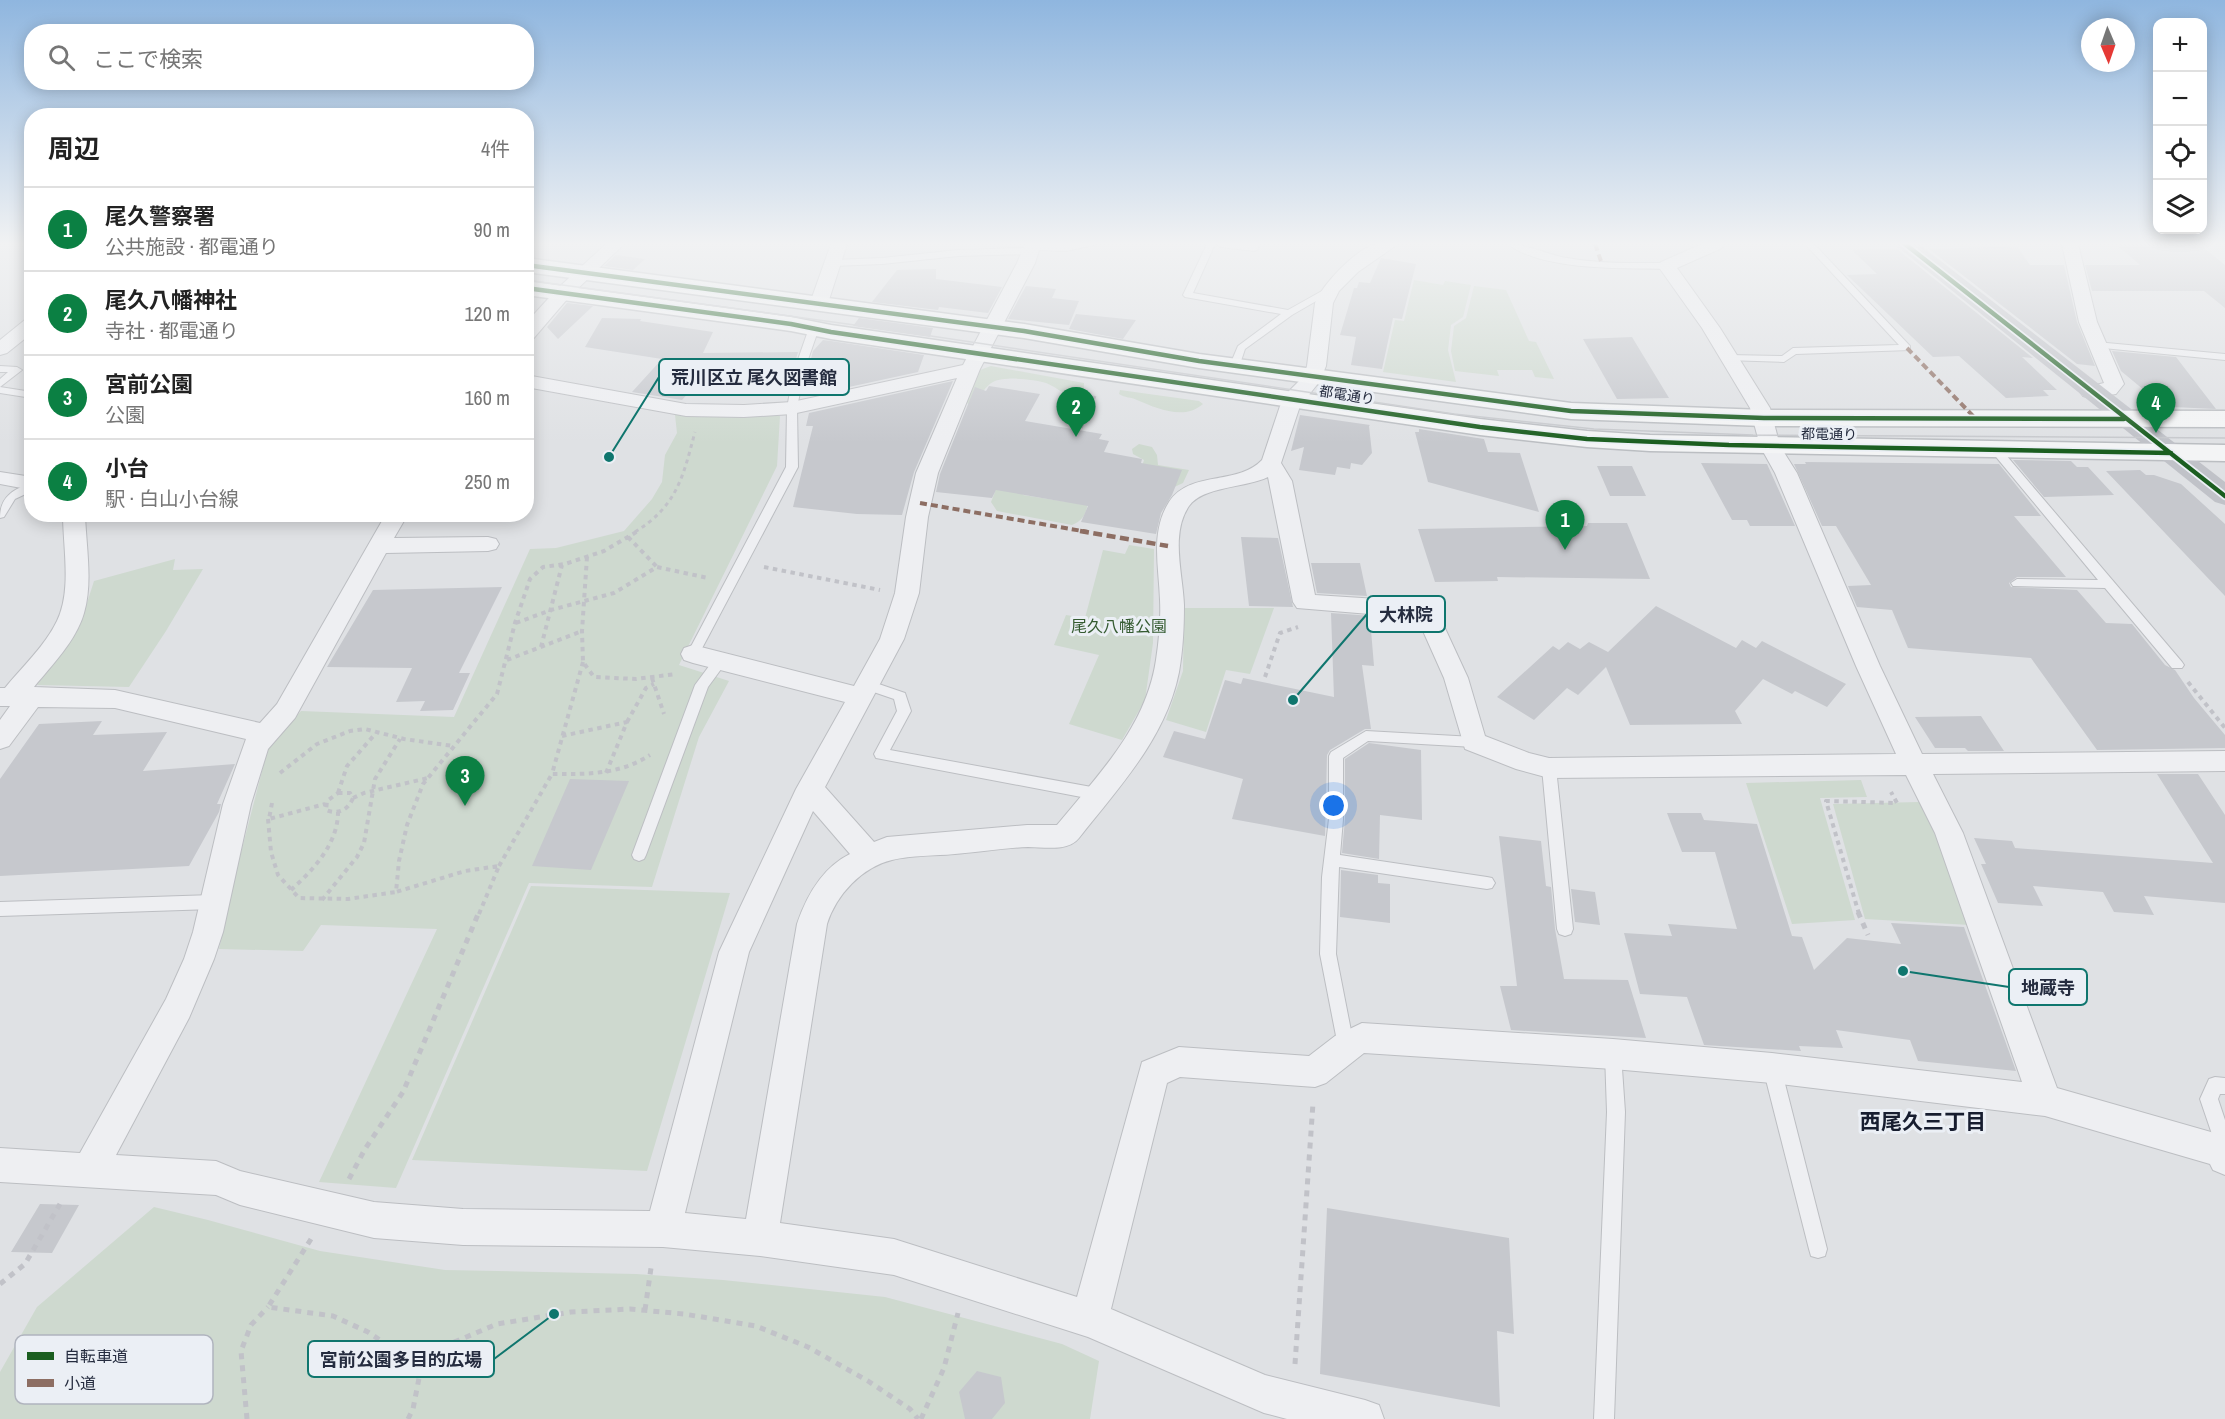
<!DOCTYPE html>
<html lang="ja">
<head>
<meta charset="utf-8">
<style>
  body { margin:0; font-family:"Archivo Narrow","Noto Sans JP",sans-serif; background:#f2f2f2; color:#222 }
  .controls { position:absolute; right:18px; top:18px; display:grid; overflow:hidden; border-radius:12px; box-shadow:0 3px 15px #0003 }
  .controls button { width:54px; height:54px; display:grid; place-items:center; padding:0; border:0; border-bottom:2px solid #e0e0e0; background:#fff; color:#222; font:30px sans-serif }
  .compass { position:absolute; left:2081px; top:18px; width:54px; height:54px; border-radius:50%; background:#fff; box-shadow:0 3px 15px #0003; rotate:178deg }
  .you { position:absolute; left:1334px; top:806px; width:21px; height:21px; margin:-15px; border:4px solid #fff; border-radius:50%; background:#1a73e8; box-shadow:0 0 0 9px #1a73e833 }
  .badge { display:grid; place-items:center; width:39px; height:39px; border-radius:50%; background:#0b8043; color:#fff; font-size:20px; font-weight:700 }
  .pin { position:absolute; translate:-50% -50px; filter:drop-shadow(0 2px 3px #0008) }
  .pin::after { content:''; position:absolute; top:32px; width:21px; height:18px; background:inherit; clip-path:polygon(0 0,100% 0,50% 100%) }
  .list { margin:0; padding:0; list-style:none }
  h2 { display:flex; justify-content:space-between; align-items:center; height:78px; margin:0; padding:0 24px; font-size:26px }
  h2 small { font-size:20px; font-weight:400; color:#767676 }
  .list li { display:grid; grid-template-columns:39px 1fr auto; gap:18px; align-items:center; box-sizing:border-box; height:84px; padding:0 24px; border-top:2px solid #e0e0e0 }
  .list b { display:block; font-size:22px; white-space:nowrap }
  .list p { margin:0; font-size:20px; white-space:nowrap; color:#767676 }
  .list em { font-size:20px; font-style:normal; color:#767676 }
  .icon { flex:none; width:33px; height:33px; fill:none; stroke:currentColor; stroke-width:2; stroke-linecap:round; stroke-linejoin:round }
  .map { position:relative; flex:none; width:2225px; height:1419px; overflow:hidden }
  .search { position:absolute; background:#fff; box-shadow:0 3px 15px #0003; left:24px; top:24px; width:510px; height:66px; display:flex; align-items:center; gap:15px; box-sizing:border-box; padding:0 21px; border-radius:24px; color:#767676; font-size:22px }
  .panel { position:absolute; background:#fff; box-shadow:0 3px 15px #0003; left:24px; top:108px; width:510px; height:414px; border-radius:24px }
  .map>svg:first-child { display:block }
  .green { fill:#ced9cf }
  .building { fill:#c6c8cd }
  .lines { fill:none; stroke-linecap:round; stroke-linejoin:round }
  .service-casing { stroke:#bcbec2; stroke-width:2 }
  .minor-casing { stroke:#bcbec2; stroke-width:2 }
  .primary-casing { stroke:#bbbec2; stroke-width:3 }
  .path-far2 { stroke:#c1c2c8; stroke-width:3; stroke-dasharray:4 4; stroke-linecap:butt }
  .path-far1 { stroke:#c1c2c8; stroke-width:4; stroke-dasharray:4.5 4.5; stroke-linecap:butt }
  .path { stroke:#c1c2c8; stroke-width:5; stroke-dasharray:6 6; stroke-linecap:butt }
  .service { fill:#eeeff2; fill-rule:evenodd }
  .minor { fill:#eeeff2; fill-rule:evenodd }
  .secondary { fill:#c0c2c8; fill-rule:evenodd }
  .primary { fill:#f3f4f5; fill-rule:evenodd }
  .tram { stroke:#c7c9cd; stroke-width:1.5 }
  .quiet-far1 { stroke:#8d6e63; stroke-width:4; stroke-dasharray:7 4; stroke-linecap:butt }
  .quiet { stroke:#8d6e63; stroke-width:4.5; stroke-dasharray:9 4.5; stroke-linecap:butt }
  .cycleway-casing { stroke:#ebeff5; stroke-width:8 }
  .cycleway { stroke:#1b5e20; stroke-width:4.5 }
  .labels { text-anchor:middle; stroke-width:6; stroke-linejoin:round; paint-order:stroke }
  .far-street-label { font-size:14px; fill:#252c3f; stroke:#ebeff5 }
  .park-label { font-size:16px; fill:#355b31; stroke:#ebeff5 }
  .near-neighbourhood-label { font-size:21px; font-weight:bold; fill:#171d2f; stroke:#ebeff5 }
  .key { fill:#ebeff5; stroke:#b0b4be; stroke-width:1.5 }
  .key-label { font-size:16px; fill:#252c3f }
  .leader { fill:none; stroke:#0f766e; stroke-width:2 }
  .callout-dot { fill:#0f766e; stroke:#ebeff5; stroke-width:2 }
  .callout { fill:#ebeff5; stroke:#0f766e; stroke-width:2 }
  .callout-label { font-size:18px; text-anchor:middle; font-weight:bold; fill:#252c3f }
</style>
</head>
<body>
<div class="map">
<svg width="2225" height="1419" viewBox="0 0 2225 1419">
  <rect width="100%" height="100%" fill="#dfe1e4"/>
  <path class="green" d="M1414,280l29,5 2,-4 26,4 -8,32 -12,8 -3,25 8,32 -73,-10 12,-52 9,1z
    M1474,286l32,4 23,51 7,1 18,37 -19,-2 -3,-7h-35l2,6 -44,-5 -4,-20 3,-25 12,-8z
    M991,366l93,17v5c-18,14 -22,1 -38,-5 -12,-4 -41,-7 -53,-1 -8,4 -13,15 -18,22h-7l-3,-4 12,-29z
    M1120,390l79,11 4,3c-19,17 -47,4 -66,-4 -6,-3 -12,-2 -18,-6z
    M675,415l105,1 -3,50 -98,199 50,16 -30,56 -47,150 -123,-4 -133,305 -77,-6 118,-253 -116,-4 -18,26 -84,-2 19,-85 30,-116 33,-37 153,6 76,-168 26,-1 68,-17 28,-32 10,-17 3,-27 12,-22z
    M1139,444l13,3 5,8 1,10 31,5 -6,13 -13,6 -28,-23 2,-6 -11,-6 -1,-5z
    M1006,464l17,31 44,7 17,-35c2,20 12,49 -12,58l-75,-14 -6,-9z
    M1129,545l25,4 -1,94 -8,57 -23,40 -53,-16 30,-69 -45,-10 12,-30 19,3 18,-68 22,4z
    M175,559l-2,11 30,-1 -37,62 -37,56 -92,-2 42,-57 15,-47z
    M1184,608h90l-24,66 -24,-4 -20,62 -40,-12 17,-49z
    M1861,780l6,17 -47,1 35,122 -63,4 -46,-141z
    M1919,802l15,30 36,93 -105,-6 -32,-115z
    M531,886l199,7 -83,278 -235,-11z
    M154,1207l54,13 112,31 125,19 191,4 87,6 162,17 177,47 37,17 -9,58h-1090v-47l37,-65z"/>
  <path class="building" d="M2116,244h83l26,21v43l-21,-17h-112l-7,-26h55z
    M1999,247l19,1 12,17h34l13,57 18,44 -18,-2 -148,-115z
    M1897,249l136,109 -11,-1 35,33h-14l6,6 -43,2 -47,-42 -26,1 -86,-82 30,-1 -25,-24z
    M616,255l29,4 -12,11 -29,-4z
    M1381,258l35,6 -14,55 -9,-1 -11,51 -31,-4 5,-28 -16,-2 14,-47h3l2,-6 11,1z
    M936,269v10l66,8 -14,26 -49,-6 -1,3 -66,-8 25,-32z
    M1026,286l30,3 -4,9 27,3 -10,24 -61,-6z
    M567,303l26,3 -35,33 -11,-12z
    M1076,314l60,6 -13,19 -54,-10z
    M602,318l39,1 -1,2 73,11 -10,21 95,-1 -9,33 -95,2 -12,13 -50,-8 30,-33 -77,-12z
    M859,318l74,10 -3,9 -77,-11z
    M1632,337l37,61 -52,1 -34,-60z
    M823,340l8,1 93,14 -6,17 -106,23 2,-10h-10l9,-34z
    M2112,351l64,6 40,52 -43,-2 -23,-12 -29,-24z
    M953,381l-39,91 -12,43 -45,-1 -64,-7 20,-81h-7l3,-13z
    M989,386l51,8 -15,27 77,13 -3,5 10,2 -5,11 38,7 -1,4 41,7 -10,25 -11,18 -5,21 -75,-12 7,-16 -92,-16 -4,8 -56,-6 4,-18 35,-87 11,4z
    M1300,415l70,10 -1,1 3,27 -10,12 -11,-2 -1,6 -13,-2 -2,8 -36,-5 5,-23 -13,4z
    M1419,429l65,10 4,13 32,1 19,59 -111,-30 -13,-50h4z
    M2013,460l58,1 6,6h11l26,28 -70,2z
    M1805,462l194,2 42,52h-27l52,61h-49l-8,6 2,4 66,3 29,33 26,1 33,41 10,5 19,28 31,37v13l-128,2 -66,-92 -123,-10 -16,-38 -35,-3 -9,-21 23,-1 -35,-59h-14l-28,-62h12z
    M1701,463l66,1 28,62h-45l-3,-6h-15z
    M1597,466h35l14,30h-36z
    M2140,470l6,5h8l27,9 44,40v72l-119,-125z
    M1588,523h39l23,56 -153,-2 1,4 -63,1 -17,-53 169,-3z
    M1241,537l37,1 15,69 -44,-1z
    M1311,563h49l7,33 -50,-3z
    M502,587l-43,86h11l-17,37 -33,1 5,-10 -29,1 16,-34 -85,-1 46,-77z
    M1656,606l80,42 6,-8 14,8 6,-7 84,43 -19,23 -32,-16 -3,3 -29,-15 -28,32 7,13 -112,1 -24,-58 -28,28 -11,-7 -33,32 -37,-23 56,-51 6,4 9,-8 12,7 9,-7 19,10z
    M1331,613l41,3 3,15 -4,-1 3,36 -12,-1 9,64h-6l-35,21 -3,5 -2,81 -93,-17 11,-40 -80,-22 11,-26 31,8 20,-59 16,4 2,-6 91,19z
    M1981,716l23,35h-36l-3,-3h-30l-20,-31z
    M102,721l-9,14 74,-3 -24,39 92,-7 -18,40h4l-2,8 -30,54 -189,10v-97l39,-55z
    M1369,743l52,7 1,70 -42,-5 -1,44 -37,-6 3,-34v-60z
    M2157,774h41l27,41v88l-81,-7 10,19 -40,-3 -11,-20 -70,-6 10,20 -45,-3 -17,-39h5l-12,-26 38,3 3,7 198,15z
    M570,779l59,2 -38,89 -59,-4z
    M1667,813h34l3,7 53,4 35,112 10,1 12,33 33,-32 54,6 -10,-21 73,4 52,144 -98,-10 -8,-21 -74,-10 7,18 -44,-2 2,5 -97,-6 -17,-48 -47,-3 -16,-61 48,3 -4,-12 69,5 -22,-77h-33z
    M1499,836l42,5 5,45 5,1 4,42 9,50 64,1 18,58 -135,-8 -11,-44h17z
    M1341,870l37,5v8l12,1v39l-50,-6z
    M1571,889l24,3 5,33 -25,-3z
    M40,1204l39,1 -27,48 -41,-1z
    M1327,1208l182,30 5,96 -17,-3 3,76 -180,-33z
    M977,1371l24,6 4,26 -13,16h-27l-6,-27z"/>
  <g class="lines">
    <defs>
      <path id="service" d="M1032,244h66l-32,7 -31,-1 -1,3 -3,1 -73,2 -76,8 -49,2 -5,-3 5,-3 49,-2 76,-8 71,-2v-3z
        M1207,244h8l-22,49 95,17 41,-23 8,2 -45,26 -47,34 -6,18h-8l-1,-2 8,-19 43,-32 -96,-17 -2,-2z
        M1217,244h43l-3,6 -3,1 -33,-4z
        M1508,244c20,0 39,11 59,14 33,6 67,5 100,5l5,3 -5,3c-43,-1 -125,2 -159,-25z
        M1805,244h9l96,102v4l-114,4 -12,8 -59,-2 -1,-2 5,-3 53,1 11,-8 106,-3z
        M814,325l5,3 -15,43 -7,37 1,59 -99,187 -6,5 -5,-2 -1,-3 99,-187 1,-59 7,-37 15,-43z
        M2096,342l129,12v6l-132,-13 -2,-2z
        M0,366l17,1 5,3 -22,17 32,5v6l-32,-5v-14l8,-7h-8z
        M1996,447l4,1 182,214 2,3 -2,3h-10l-67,-80 -92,-2 -2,-3 6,-4 81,1 -106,-128 -1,-2z
        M32,483v8l-17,8 -11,18 -4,1c0,-21 13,-29 32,-35z
        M720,656l7,5 -19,26 -62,168 -2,4 -5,2 -5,-2 -2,-4 63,-170 20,-27z
        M867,680l38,13 6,18 -21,39 207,38 5,2 2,4 -2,4 -5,2 -221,-42 -2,-4 23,-43 -3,-12 -32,-11 -2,-3z
        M1366,731l108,6 5,1 2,4 -2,4 -5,1 -106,-6 -25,17v61l-3,36 147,22 5,1 3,5 -3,5 -5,1 -148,-22 -3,87 18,92 -2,6 -6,2 -6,-2 -2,-6 -18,-92 2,-77 7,-58v-63l2,-4z
        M1549,763l5,1 2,4 17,161 -2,5 -6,2 -6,-2 -2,-5 -15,-161 2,-4z
        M213,895l5,2 3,5 -3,5 -5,2 -213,7v-14z
        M1613,1046l6,2 2,6 4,58 -11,307h-20l13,-307 -2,-58 2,-6z
        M1772,1060l6,2 3,6 46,181 -2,7 -7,2 -7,-2 -2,-7 -46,-181 3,-6z
        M2215,1077l10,1v16h-5l-2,5 7,21v38l-4,2 -6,-3 -3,-6 3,-8 -15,-44 9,-20z"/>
      <path id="minor" d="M606,244h18l-55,53 -36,42 -7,1v-17l31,-34z
        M831,244h16l-19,59 -3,4h-12l-3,-4z
        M1025,244h16l-6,19 -55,106 -42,104 -10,44 -9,76 -15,46 -79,148 49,55 13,-5 140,-12h30c41,-50 89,-98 99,-165 3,-20 5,-40 4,-60 -1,-33 -10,-68 9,-98 21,-32 68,-16 93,-42l18,-54 9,-15 14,-14 4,-11 8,-63c8,-19 39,-52 60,-59 6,-2 16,0 23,0l-40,28 -19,19 -6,12 -7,63 -6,15 -20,25 -19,57 11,18 23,114 94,6 28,10 31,67 17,58 44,17 20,5 347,-4 -40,-88 -81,-193 -15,-27 -10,-38 -48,-80 -44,-62 3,-4 41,-18h22l-2,4 -45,20 43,60 50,80 10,38 17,27 83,193 42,88 303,-3v20l-292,3 30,59 94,255 168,48v39l-12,-5 -3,-6 -165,-48 -273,-33 -159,-14 -249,-16 -38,30 -11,4 -135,-10 -13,6 -56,226 154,66 100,25 14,5 5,14h-97l-23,-6 -176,-76 -194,-62 -134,-19 -97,-9 -200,-2 -89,-7 -134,-33 -24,-10 -216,-13v-34l80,5 86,-154 18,-40 9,-27 30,-128 23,-65 -131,-31 -77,-1 -29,39 -9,3v-29l10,-14h-10v-18h5c17,-21 40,-42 52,-67 15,-31 6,-73 6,-107h22c1,32 8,68 -1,99 -8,28 -32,52 -50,74l81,3 145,33 17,-19 109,-190h22l-14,24 94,-1 8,2 3,5 -3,5 -8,2 -102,2 -91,165 -27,31 -17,55 -28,128 -9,27 -25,59 -73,137 100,6 24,10 134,31 89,7 187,2 69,-259 77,-163 49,-87 -152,-39 -9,-3 -3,-6 3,-6 9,-3 161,41 26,-47 15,-46 11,-76 10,-44 41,-95 -165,36 -48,3 -58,-1 -160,-29v-12l160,29 58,1 48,-3 171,-37 54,-102zM1268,477l25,125 4,6 109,9 13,5 25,56 21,71 51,20 33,9 357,-3 29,58 87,249 -250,-29 -159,-14 -251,-16 -27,13 -26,20 -130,-9 -37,15 -65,235 -183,-58 -114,-16 47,-299c9,-29 35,-57 65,-64 20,-5 43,-4 63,-6 24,-2 49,-6 73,-7 16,0 40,5 51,-9 40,-51 87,-100 100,-166 4,-22 5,-45 5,-67 -1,-31 -14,-71 5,-99 14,-20 57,-18 79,-29zM813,811l37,43c-28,14 -43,41 -53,70l-51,295 -61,-6 64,-261z
        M2062,244h16l19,78 27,62 -8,10 -26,4 -7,-2 -3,-4 3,-4 21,-5 -25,-61z
        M32,318v15l-25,20 -7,2v-15l26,-21z
        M0,472l32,5v13l-32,-6z"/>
      <path id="primary" d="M526,258l498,66 175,30 372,49 193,7 461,1v16l-461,-1 -193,-7 -372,-51 -175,-30 -498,-66z
        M526,281l265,36 40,8 649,94 107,12 63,4 575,10v16l-575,-10 -63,-4 -107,-12 -649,-96 -40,-8 -265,-36z"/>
    </defs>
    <use href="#service" class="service-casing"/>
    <use href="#minor" class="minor-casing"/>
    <use href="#primary" class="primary-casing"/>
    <path class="path-far2" d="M1081,428l14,-32
      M635,532c42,-26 48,-55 60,-100"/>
    <path class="path-far1" d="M628,537l29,30
      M587,557l-5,74 1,31 11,15 42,2 40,-5
      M764,567l116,23
      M516,623l35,-13 63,-17 43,-26 51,11
      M541,647l21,-82
      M507,660l75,-29
      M583,662l-31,112c36,0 67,1 98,-19
      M1265,677l15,-44 18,-6
      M652,678l12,36
      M2188,682l37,46
      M627,722l19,-34 8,-4
      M562,736l65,-14 -21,51
      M280,773l37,-29 33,-13 15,-2 39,10 49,7
      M338,793h12l3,5c-5,12 -15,17 -27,12l1,-9z
      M338,793l9,-27 29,-33
      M353,798l11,-5 64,-15
      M272,803l-3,16 56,-15
      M268,819l3,33 7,23 21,23 49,1 48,-7
      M499,866l53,-92
      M291,890c22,-20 47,-46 47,-78
      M322,900l35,-43 7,-14 11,-64 25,-40
      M479,914l20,-48 -34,5 -69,21 3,-31 8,-36 16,-41 74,-90 18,-71 15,-44 13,-12 22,-3 39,-13 34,-20
      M1859,914l-33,-113 71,2 -6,-11"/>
    <path class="path" d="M1858,912l10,23
      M349,1179l16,-30 38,-57 76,-180
      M311,1239l-43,68 65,9 35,16 53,36
      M0,1284l25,-20 35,-60
      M645,1310l6,-42
      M1295,1364l18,-261
      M247,1419l-6,-68 10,-26 17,-18
      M408,1419l5,-10 8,-41 17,-19 59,-25 74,-12 59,-3 54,5 72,12 52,21 60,34 42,28 8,10
      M921,1419l23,-51 14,-55"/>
    <use href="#service" class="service"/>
    <use href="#minor" class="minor"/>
    <path class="secondary" d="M1894,244h25l306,238v23l-10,-3z"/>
    <use href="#primary" class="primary"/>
    <path class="tram" d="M526,280l365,50 563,84 140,15 159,6 472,3"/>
    <path class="quiet-far1" d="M1595,244l7,20
      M1907,348l69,71
      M920,503l168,29"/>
    <path class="quiet" d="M1080,531l88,15"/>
    <defs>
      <path id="cycleway" d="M1905,244l320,252
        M526,265l498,66 175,30 372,50 193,7 360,1
        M526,288l265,36 40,8 649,95 107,12 142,6 442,8"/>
    </defs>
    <use href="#cycleway" class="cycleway-casing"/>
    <use href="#cycleway" class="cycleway"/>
  </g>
  <linearGradient id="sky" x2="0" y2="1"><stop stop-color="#8fb6df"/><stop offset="0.55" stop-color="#f1f2f3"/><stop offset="1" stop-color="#f1f2f3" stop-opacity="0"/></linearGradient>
  <rect width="2225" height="443" fill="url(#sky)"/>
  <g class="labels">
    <g class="far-street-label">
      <text transform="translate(1347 395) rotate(9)" y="5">都電通り</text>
      <text transform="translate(1829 434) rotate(1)" y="5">都電通り</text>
    </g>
    <g class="park-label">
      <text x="1119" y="632">尾久八幡公園</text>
    </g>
    <g class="near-neighbourhood-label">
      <text x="1923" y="1129">西尾久三丁目</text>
    </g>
  </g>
  <rect x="15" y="1335" width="198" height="69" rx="9" class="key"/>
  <rect x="27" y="1352" width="27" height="8" fill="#1b5e20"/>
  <rect x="27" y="1379" width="27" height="8" fill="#8d6e63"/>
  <g class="key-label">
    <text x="64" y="1362">自転車道</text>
    <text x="64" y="1389">小道</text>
  </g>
  <path class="leader" d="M609 457L659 377M1293 700L1367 614M1903 971L2009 987M554 1314L494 1359"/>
  <g class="callout-dot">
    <circle cx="609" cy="457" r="6"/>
    <circle cx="1293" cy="700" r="6"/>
    <circle cx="1903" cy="971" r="6"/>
    <circle cx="554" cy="1314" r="6"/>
  </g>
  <g class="callout">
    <rect x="659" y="359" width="190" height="36" rx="6"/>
    <rect x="1367" y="596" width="78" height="36" rx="6"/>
    <rect x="2009" y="969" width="78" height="36" rx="6"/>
    <rect x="308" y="1341" width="186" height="36" rx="6"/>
  </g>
  <g class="callout-label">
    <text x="754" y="384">荒川区立 尾久図書館</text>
    <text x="1406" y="621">大林院</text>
    <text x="2048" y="994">地蔵寺</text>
    <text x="401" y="1366">宮前公園多目的広場</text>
  </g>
</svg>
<div class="controls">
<button>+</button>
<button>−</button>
<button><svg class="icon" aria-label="locate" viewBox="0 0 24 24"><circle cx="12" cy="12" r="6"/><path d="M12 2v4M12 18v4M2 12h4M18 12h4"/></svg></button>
<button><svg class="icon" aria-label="layers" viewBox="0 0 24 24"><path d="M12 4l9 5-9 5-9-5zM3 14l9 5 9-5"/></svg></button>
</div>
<svg class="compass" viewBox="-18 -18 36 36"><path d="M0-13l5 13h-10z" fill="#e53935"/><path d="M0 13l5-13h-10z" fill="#767676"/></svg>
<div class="you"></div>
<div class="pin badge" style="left:1565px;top:550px">1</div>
<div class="pin badge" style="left:1076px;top:437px">2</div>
<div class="pin badge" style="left:465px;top:806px">3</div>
<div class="pin badge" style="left:2156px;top:433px">4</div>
<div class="search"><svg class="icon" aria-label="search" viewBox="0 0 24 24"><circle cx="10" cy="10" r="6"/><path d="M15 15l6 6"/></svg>ここで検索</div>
<section class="panel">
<h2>周辺<small>4件</small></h2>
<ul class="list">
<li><span class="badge">1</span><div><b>尾久警察署</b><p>公共施設 · 都電通り</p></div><em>90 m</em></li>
<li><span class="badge">2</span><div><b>尾久八幡神社</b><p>寺社 · 都電通り</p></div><em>120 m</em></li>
<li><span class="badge">3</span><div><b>宮前公園</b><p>公園</p></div><em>160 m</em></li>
<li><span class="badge">4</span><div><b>小台</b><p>駅 · 白山小台線</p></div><em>250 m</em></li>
</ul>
</section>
</div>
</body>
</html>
